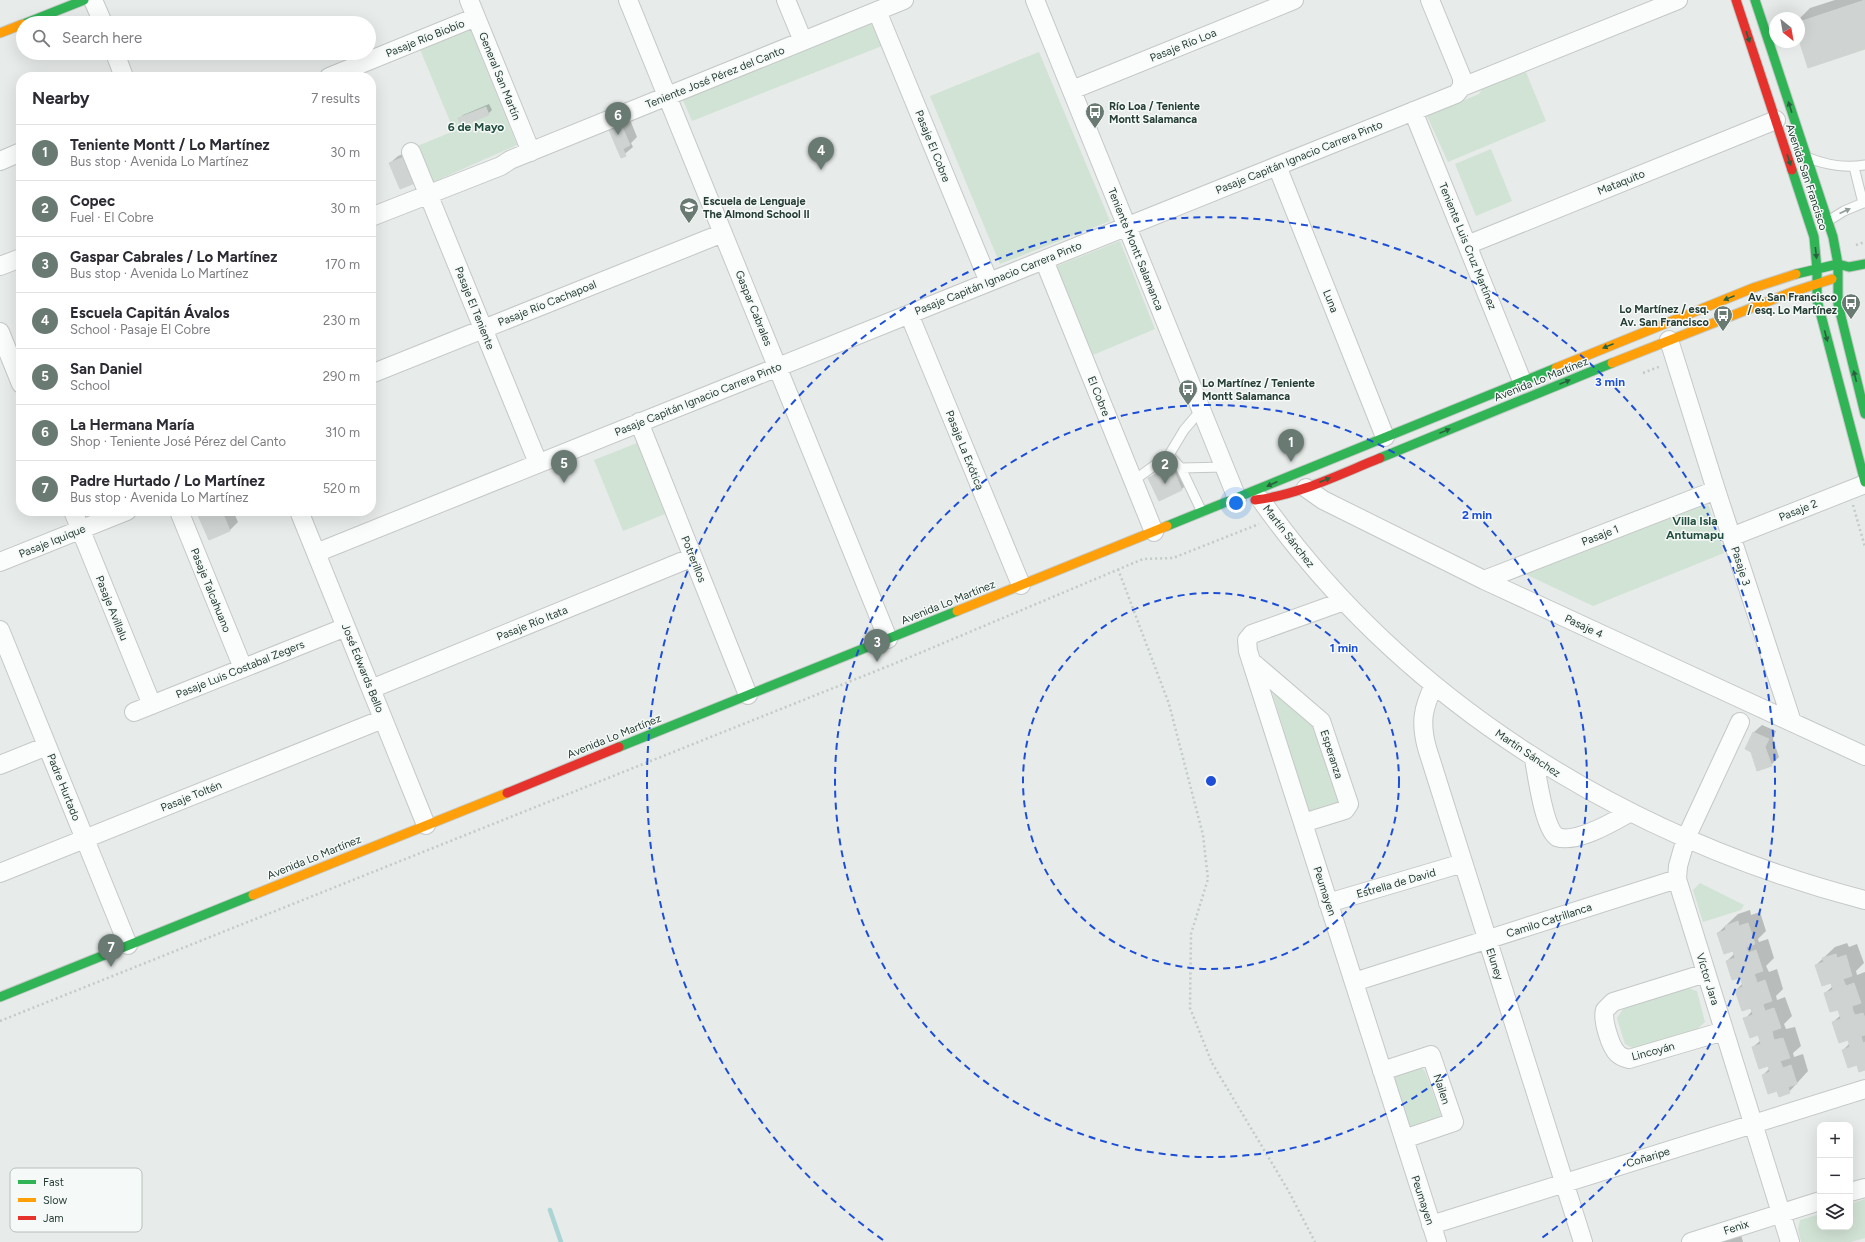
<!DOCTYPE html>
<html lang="en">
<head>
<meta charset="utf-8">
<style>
  body { margin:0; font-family:Figtree,sans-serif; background:#f2f2f3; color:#2b2b33 }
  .controls { position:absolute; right:12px; bottom:12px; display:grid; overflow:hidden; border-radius:8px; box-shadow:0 4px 16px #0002 }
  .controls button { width:36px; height:36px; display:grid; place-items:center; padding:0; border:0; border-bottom:1px solid #e1e1e2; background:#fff; color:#2b2b33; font:20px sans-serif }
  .compass { position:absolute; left:1769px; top:12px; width:36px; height:36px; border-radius:50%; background:#fff; box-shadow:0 4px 16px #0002; rotate:149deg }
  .you { position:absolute; left:1236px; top:503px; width:14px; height:14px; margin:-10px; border:3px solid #fff; border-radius:50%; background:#1a73e8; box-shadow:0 0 0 6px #1a73e833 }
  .badge { display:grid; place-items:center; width:26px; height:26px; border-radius:50%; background:#697a73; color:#fff; font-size:13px; font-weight:700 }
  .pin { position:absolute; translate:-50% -33px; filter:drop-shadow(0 1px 2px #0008) }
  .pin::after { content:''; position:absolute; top:21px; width:14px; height:12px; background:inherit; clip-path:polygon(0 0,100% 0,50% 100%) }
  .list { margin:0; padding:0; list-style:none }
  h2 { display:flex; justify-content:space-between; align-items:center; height:52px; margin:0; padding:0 16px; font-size:17px }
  h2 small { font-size:13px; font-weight:400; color:#7c7c81 }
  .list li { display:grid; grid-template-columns:26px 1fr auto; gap:12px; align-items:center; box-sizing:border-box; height:56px; padding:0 16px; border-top:1px solid #e1e1e2 }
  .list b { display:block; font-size:15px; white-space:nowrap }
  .list p { margin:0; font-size:13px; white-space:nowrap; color:#7c7c81 }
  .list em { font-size:13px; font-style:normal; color:#7c7c81 }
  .icon { flex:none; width:22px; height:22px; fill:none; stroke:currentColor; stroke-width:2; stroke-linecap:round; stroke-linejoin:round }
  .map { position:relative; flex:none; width:1865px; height:1242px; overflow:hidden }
  .search { position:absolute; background:#fff; box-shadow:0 4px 16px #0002; left:16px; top:16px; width:360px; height:44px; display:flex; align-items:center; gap:10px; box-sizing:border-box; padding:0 14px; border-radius:22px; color:#7c7c81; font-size:15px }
  .panel { position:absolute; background:#fff; box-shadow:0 4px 16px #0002; left:16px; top:72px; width:360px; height:444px; border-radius:16px }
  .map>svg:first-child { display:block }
  .green { fill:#d1e3d5 }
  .shadow { fill:#0003 }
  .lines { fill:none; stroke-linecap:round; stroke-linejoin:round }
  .stream { stroke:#abd4d5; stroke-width:4.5 }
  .building { fill:#cfd4d2; stroke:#cfd4d1 }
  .lane-casing { stroke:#c4c8c6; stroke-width:11 }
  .street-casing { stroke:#c4c8c6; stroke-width:20 }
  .fast-casing { stroke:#c3c9c6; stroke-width:11 }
  .slow-casing { stroke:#c3c9c6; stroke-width:11 }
  .jam-casing { stroke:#c3c9c6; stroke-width:11 }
  .path { stroke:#c2cbc6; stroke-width:2.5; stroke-dasharray:2 3; stroke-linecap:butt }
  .lane { stroke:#fbfcfc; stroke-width:9 }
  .street { stroke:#fbfcfc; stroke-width:18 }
  .fast { stroke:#30b455; stroke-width:9 }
  .slow { stroke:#ff9f0a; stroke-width:9 }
  .jam { stroke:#e5322d; stroke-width:9 }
  .oneway { fill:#28613e }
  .oneway2 { fill:#909c98 }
  .ring { fill:none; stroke:#1d4ed8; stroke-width:2; stroke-dasharray:7 5 }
  .labels { text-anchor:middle; stroke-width:3; stroke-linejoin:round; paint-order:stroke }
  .street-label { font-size:11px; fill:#253d34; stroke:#f5f9f7 }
  .poi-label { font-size:11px; font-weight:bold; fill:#253d34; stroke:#f5f9f7; text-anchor:start }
  .neighbourhood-label { font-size:12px; font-weight:bold; fill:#224e3f; stroke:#f5f9f7 }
  .key { fill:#f5f9f7; stroke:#b7c1bc; stroke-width:1 }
  .key-label { font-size:11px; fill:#253d34 }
  .centre { fill:#1d4ed8; stroke:#f5f9f7; stroke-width:2 }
  .ring-label { font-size:12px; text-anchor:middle; font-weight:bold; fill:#1d4ed8; stroke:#f5f9f7; stroke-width:3; stroke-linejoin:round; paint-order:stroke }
</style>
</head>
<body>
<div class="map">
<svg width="1865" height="1242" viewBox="0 0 1865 1242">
  <rect width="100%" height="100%" fill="#e7ebe9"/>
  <path class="green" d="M872,23l4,2 6,21 -190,75 -10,-23z
    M469,26l48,119 -86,38 -16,-36 39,-16 -35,-84z
    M1039,52l71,169 -110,43 -70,-168z
    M1526,72l20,49 -98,41 -21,-46 52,-22 5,-8z
    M1491,149l21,52 -36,15 -21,-52z
    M1120,241l35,88 -62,26 -36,-89z
    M637,443l28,71 -42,17 -29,-71z
    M1708,504l16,49 -131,53 -68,-32z
    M1271,688l45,37 26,73 -3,7 -22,6h-7l-4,-7z
    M1700,883l44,22 -3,5 -38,12 -10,-32z
    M1688,988l9,3 8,31 -9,8 -60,20 -11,-6 -8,-26 7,-10z
    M1420,1067l5,4 16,44 -8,8 -24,8 -17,-58z
    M1865,1199v39l-14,4h-50l-3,-13 2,-9 20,-6v13h30v-23z"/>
  <path class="shadow" d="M1835,0h30v48l-66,-11v-18l11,-11z
    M489,104l3,6 -4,4 -29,5 4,-4z
    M628,115l9,22 -6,6 2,4 -12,10 -7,-41z
    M417,148l10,24 -37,-9 8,-7z
    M1176,465l9,21 -3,3 -32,-11 3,-3z
    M197,511h36l5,11 -8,8 -21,9z
    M1762,725l14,6 -3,8 6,18 -8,8 -24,-16 7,-17z
    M1750,910l1,5 9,-3 6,19 -8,8 1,3 9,-3 6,19 -8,8 3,6 8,-3 6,20 -7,7 1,4 8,-3 7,19 -8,8 2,5 9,-2 6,19 -8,7 1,4 9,-3 5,17 -19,21 -11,-3 -15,-14 7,-7 -17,-21 8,-7 -3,-6 -13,-15 7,-8 -16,-21 7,-7 -2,-7 -14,-15 8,-8 -1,-3 -16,-17 20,-19z
    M1847,943l2,4 8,-3 7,19 -8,8 1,4 8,-3v97l-22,-19 7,-7 -1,-4 -16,-17 8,-7 -2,-6 -14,-16 8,-7 -2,-4 -15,-17 19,-18z
    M1740,1231l3,11h-26z"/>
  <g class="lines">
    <path class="stream" d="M550,1210l11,32"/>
  </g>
  <path class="building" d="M1865,0v49l-57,19 -9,-28v-18z
    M486,107l3,8 -28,11 -3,-8z
    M620,122l10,23 -7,4 3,7 -5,2 -15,-35z
    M409,155l11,26 -20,8 -11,-26z
    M1172,467l10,23 -23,11 -11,-23z
    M196,511h26l8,20 -21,9z
    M1753,732l16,7 -4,8 7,19 -15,5 -6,-19 -6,-3z
    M1738,921l1,5 9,-3 7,21 -9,3 2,6 8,-3 7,21 -9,3 2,5 -14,4 -2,-5 -8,2 -6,-19 9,-3 -2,-7 -9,3 -7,-21 9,-3 -1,-4z
    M1836,954l1,4 9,-3 6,21 -9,3 3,7 8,-3 7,20 -9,3 1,5 -13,5 -2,-6 -8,2 -6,-19 9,-3 -2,-7 -9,3 -7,-21 9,-3 -2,-4z
    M1756,979l1,4 8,-3 7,21 -9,3 2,7 9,-3 7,20 -9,3 1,5 -13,5 -2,-6 -8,3 -7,-20 10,-3 -2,-7 -9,3 -7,-21 8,-3 -1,-4z
    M1853,1011l2,4 8,-2 2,5v17l-4,1 2,7 2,-1v28l-6,2 -2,-7 -9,3 -6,-18 8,-3 -2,-7 -9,3 -7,-21 9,-3 -1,-3z
    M1773,1036l1,4 9,-2 7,20 -10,3 3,7 8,-3 6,19 -9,3 2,6 -11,4 -2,-6 -9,3 -6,-19 8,-3 -2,-6 -9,3 -7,-22 9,-3 -1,-3z"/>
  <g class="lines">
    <defs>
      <path id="lane" d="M1809,158c17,7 38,10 56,7
        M1854,167l9,36h2
        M1828,221l16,-10 19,-8
        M1169,455l12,13 21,44
        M1181,468l44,-1
        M1133,481l36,-26 15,-25 17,-20"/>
      <path id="street" d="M93,0l10,23
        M469,0l62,152
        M628,0l260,639
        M786,0l17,41
        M1035,0l202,498
        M1430,0l32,78v9
        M877,11l112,271
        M115,53l9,24
        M329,77l147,-60
        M1072,90l222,-90
        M1413,111l109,270
        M411,152l127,311
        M0,161l21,-9
        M1277,166l108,271
        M371,217l130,-51 9,-6 394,-160
        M1467,245l309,-125
        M1044,260l110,272
        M0,266l21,-8
        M909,314l112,271
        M0,332l21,52
        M1669,340l47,150 76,232
        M371,374l352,-141
        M639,422l109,273
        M1306,488l17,12 161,80 381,176
        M1261,500c144,203 365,338 604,400
        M73,511l79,194
        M179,511l64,157
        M299,511l127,314
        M1731,537l134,-53
        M316,553l1140,-459 6,-7 216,-87
        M0,562l127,-51
        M1484,580l232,-90
        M1344,601l-92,33 -5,6 1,11 189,591
        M0,630l128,315
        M1251,661l70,60 28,83 -4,6 -42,13
        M1434,685c-11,23 -14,37 -7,63l156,494
        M371,689l322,-132
        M134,712l212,-85
        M1740,722l-54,116 -8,28 -1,13 113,363
        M1534,759c3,17 10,69 23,78 19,7 56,-15 72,-24
        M0,765l47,-19
        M0,873l383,-154
        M1328,903l135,-40
        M1706,973l-93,29 -8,8c-3,9 5,37 13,44 3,3 7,4 11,5l95,-28
        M1354,982l323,-103
        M1382,1071l49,-16 23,67 -50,17
        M1850,1192l15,-4
        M1431,1225l434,-136
        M1691,1242l129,-41"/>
      <path id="fast" d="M1755,0l78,237 5,27v40l27,110
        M26,23l58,-23
        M1792,170l22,67 3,33v30l48,182
        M1796,274l42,-10 11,3 16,-3
        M1380,458l232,-95
        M1167,526l389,-158
        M619,747l338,-136
        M0,997l253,-102"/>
      <path id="slow" d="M0,33l23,-9
        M1612,363l180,-71 40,-13
        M1556,368l197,-80 43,-14
        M957,611l210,-85
        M253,895l254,-102"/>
      <path id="jam" d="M1736,0l56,170
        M1255,500c44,-5 85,-26 125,-42
        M507,793l112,-46"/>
    </defs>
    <use href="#lane" class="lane-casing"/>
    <use href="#street" class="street-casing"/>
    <use href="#fast" class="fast-casing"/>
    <use href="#slow" class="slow-casing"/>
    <use href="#jam" class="jam-casing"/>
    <path class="path" d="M1856,245l9,-3
      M1643,373l18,-7
      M1853,505l12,42
      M1118,569l51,135 34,131 5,44 -17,55 -1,74 22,55 76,127 27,52
      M0,1021l896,-358 247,-104 30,-1 86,-34"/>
    <use href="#lane" class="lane"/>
    <use href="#street" class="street"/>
    <use href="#fast" class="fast"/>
    <use href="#slow" class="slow"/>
    <use href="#jam" class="jam"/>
  </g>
  <defs><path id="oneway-solid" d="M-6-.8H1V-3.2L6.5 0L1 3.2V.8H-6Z"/></defs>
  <g class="oneway">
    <use href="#oneway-solid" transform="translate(1748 37) rotate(72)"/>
    <use href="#oneway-solid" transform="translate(1790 107) rotate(-108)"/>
    <use href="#oneway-solid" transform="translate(1789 160) rotate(72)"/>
    <use href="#oneway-solid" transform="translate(1816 253) rotate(84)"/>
    <use href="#oneway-solid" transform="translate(1729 298) rotate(158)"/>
    <use href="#oneway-solid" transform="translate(1826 336) rotate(75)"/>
    <use href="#oneway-solid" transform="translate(1608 346) rotate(158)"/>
    <use href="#oneway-solid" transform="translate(1855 376) rotate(-104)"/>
    <use href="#oneway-solid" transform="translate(1565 382) rotate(-22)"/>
    <use href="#oneway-solid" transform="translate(1445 431) rotate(-22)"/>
    <use href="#oneway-solid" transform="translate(1325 480) rotate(-22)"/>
    <use href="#oneway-solid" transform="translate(1272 484) rotate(156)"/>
  </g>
  <use class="oneway2" href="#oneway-solid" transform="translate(1845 211) rotate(-24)"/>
  <g class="ring">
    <circle cx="1211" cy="781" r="188"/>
    <circle cx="1211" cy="781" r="376"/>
    <path d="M883 1240A564 564 0 1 1 1539 1240"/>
  </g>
  <defs>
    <symbol id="bus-pin" viewBox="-11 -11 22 30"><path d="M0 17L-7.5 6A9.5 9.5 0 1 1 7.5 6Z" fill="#697a73" stroke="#f5f9f7"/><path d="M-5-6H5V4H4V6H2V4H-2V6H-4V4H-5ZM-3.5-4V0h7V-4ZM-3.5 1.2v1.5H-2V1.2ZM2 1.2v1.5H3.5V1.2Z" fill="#fff"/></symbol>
    <symbol id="school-pin" viewBox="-11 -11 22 30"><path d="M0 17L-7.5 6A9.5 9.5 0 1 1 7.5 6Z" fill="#697a73" stroke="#f5f9f7"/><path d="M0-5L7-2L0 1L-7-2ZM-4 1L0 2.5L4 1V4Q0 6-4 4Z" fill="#fff"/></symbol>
  </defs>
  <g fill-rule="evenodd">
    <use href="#bus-pin" x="1084" y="101" width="22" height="30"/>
    <use href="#school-pin" x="678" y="196" width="22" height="30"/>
    <use href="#bus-pin" x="1840" y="292" width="22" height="30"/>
    <use href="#bus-pin" x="1712" y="304" width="22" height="30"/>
    <use href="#bus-pin" x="1177" y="378" width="22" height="30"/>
  </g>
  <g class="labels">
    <g class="street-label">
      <text transform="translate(425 38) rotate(-22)" y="4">Pasaje Río Biobío</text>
      <text transform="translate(1183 45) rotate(-22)" y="4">Pasaje Río Loa</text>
      <text transform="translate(500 76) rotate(68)" y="4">General San Martín</text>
      <text transform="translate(715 77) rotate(-22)" y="4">Teniente José Pérez del Canto</text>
      <text transform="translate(933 146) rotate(68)" y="4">Pasaje El Cobre</text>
      <text transform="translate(1299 157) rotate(-22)" y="4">Pasaje Capitán Ignacio Carrera Pinto</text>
      <text transform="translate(1807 177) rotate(72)" y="4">Avenida San Francisco</text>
      <text transform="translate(1621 182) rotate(-22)" y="4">Mataquito</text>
      <text transform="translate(1468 246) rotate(68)" y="4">Teniente Luis Cruz Martínez</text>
      <text transform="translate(1136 249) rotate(68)" y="4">Teniente Montt Salamanca</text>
      <text transform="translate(998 278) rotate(-22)" y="4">Pasaje Capitán Ignacio Carrera Pinto</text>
      <text transform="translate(1331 301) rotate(68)" y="4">Luna</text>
      <text transform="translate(547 303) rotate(-22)" y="4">Pasaje Río Cachapoal</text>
      <text transform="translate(475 308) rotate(68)" y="4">Pasaje El Teniente</text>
      <text transform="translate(754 308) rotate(68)" y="4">Gaspar Cabrales</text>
      <text transform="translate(1541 379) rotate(-22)" y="4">Avenida Lo Martínez</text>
      <text transform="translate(1099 396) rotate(68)" y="4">El Cobre</text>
      <text transform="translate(698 399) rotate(-22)" y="4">Pasaje Capitán Ignacio Carrera Pinto</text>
      <text transform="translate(965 450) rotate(68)" y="4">Pasaje La Exótica</text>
      <text transform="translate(1798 510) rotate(-22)" y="4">Pasaje 2</text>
      <text transform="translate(1600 535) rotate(-21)" y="4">Pasaje 1</text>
      <text transform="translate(1289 536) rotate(52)" y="4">Martín Sánchez</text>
      <text transform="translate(52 541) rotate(-22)" y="4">Pasaje Iquique</text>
      <text transform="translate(694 559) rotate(68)" y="4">Potrerillos</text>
      <text transform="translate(1741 566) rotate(72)" y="4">Pasaje 3</text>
      <text transform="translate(211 590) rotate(68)" y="4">Pasaje Talcahuano</text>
      <text transform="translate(948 602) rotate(-22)" y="4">Avenida Lo Martínez</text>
      <text transform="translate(112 608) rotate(68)" y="4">Pasaje Avillalu</text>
      <text transform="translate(532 623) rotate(-22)" y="4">Pasaje Río Itata</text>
      <text transform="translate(1584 626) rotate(25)" y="4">Pasaje 4</text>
      <text transform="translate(363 668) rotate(68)" y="4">José Edwards Bello</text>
      <text transform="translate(240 669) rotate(-22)" y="4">Pasaje Luis Costabal Zegers</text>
      <text transform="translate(614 736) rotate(-22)" y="4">Avenida Lo Martínez</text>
      <text transform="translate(1528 753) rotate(34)" y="4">Martín Sánchez</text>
      <text transform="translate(1332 754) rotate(72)" y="4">Esperanza</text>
      <text transform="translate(64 787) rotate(68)" y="4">Padre Hurtado</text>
      <text transform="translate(191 796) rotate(-22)" y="4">Pasaje Toltén</text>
      <text transform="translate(314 857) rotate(-22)" y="4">Avenida Lo Martínez</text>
      <text transform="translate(1396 883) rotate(-16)" y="4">Estrella de David</text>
      <text transform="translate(1325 891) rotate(72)" y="4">Peumayen</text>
      <text transform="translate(1549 920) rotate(-18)" y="4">Camilo Catrillanca</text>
      <text transform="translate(1495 964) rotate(72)" y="4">Eluney</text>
      <text transform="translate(1708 979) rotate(73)" y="4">Víctor Jara</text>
      <text transform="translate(1653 1051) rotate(-15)" y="4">Lincoyán</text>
      <text transform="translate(1442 1089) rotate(72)" y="4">Nailen</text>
      <text transform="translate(1648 1157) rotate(-17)" y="4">Coñaripe</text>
      <text transform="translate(1423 1200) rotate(72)" y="4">Peumayen</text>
      <text transform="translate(1736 1227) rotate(-18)" y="4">Fenix</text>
    </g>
    <g class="poi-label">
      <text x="1109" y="110">Río Loa / Teniente<tspan x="1109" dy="13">Montt Salamanca</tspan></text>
      <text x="703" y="205">Escuela de Lenguaje<tspan x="703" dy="13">The Almond School II</tspan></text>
      <text x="1837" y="301" text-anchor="end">Av. San Francisco<tspan x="1837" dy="13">/ esq. Lo Martínez</tspan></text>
      <text x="1709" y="313" text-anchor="end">Lo Martínez / esq.<tspan x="1709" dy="13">Av. San Francisco</tspan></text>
      <text x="1202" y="387">Lo Martínez / Teniente<tspan x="1202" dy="13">Montt Salamanca</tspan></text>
    </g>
    <g class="neighbourhood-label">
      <text x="476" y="131">6 de Mayo</text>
      <text x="1695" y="525">Villa Isla<tspan x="1695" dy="14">Antumapu</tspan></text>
    </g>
  </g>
  <rect x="10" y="1168" width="132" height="64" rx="6" class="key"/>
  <rect x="18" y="1180" width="18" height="4" fill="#30b455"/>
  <rect x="18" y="1198" width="18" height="4" fill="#ff9f0a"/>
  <rect x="18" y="1216" width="18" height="4" fill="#e5322d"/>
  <g class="key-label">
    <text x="43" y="1186">Fast</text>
    <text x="43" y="1204">Slow</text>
    <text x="43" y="1222">Jam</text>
  </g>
  <circle cx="1211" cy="781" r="6" class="centre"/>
  <g class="ring-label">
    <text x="1610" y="386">3 min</text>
    <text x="1477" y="519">2 min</text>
    <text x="1344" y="652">1 min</text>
  </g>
</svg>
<div class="controls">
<button>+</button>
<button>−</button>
<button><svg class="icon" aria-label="layers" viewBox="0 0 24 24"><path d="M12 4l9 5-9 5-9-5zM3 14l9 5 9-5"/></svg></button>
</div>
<svg class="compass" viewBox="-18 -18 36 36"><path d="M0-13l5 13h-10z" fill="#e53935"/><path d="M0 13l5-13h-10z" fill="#7c7c81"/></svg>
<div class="you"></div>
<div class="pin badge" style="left:1291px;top:462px">1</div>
<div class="pin badge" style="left:1165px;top:484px">2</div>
<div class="pin badge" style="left:877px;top:662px">3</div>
<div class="pin badge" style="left:821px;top:170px">4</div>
<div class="pin badge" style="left:564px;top:483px">5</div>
<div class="pin badge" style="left:618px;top:135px">6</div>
<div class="pin badge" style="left:111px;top:967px">7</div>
<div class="search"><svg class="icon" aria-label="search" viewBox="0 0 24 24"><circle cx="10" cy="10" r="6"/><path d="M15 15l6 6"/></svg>Search here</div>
<section class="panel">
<h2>Nearby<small>7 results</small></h2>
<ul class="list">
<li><span class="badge">1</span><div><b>Teniente Montt / Lo Martínez</b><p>Bus stop · Avenida Lo Martínez</p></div><em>30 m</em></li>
<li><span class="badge">2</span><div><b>Copec</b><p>Fuel · El Cobre</p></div><em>30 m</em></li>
<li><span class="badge">3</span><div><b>Gaspar Cabrales / Lo Martínez</b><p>Bus stop · Avenida Lo Martínez</p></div><em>170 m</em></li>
<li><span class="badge">4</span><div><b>Escuela Capitán Ávalos</b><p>School · Pasaje El Cobre</p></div><em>230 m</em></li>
<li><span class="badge">5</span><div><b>San Daniel</b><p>School</p></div><em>290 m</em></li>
<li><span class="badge">6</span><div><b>La Hermana María</b><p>Shop · Teniente José Pérez del Canto</p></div><em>310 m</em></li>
<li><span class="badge">7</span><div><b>Padre Hurtado / Lo Martínez</b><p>Bus stop · Avenida Lo Martínez</p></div><em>520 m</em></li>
</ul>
</section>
</div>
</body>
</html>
